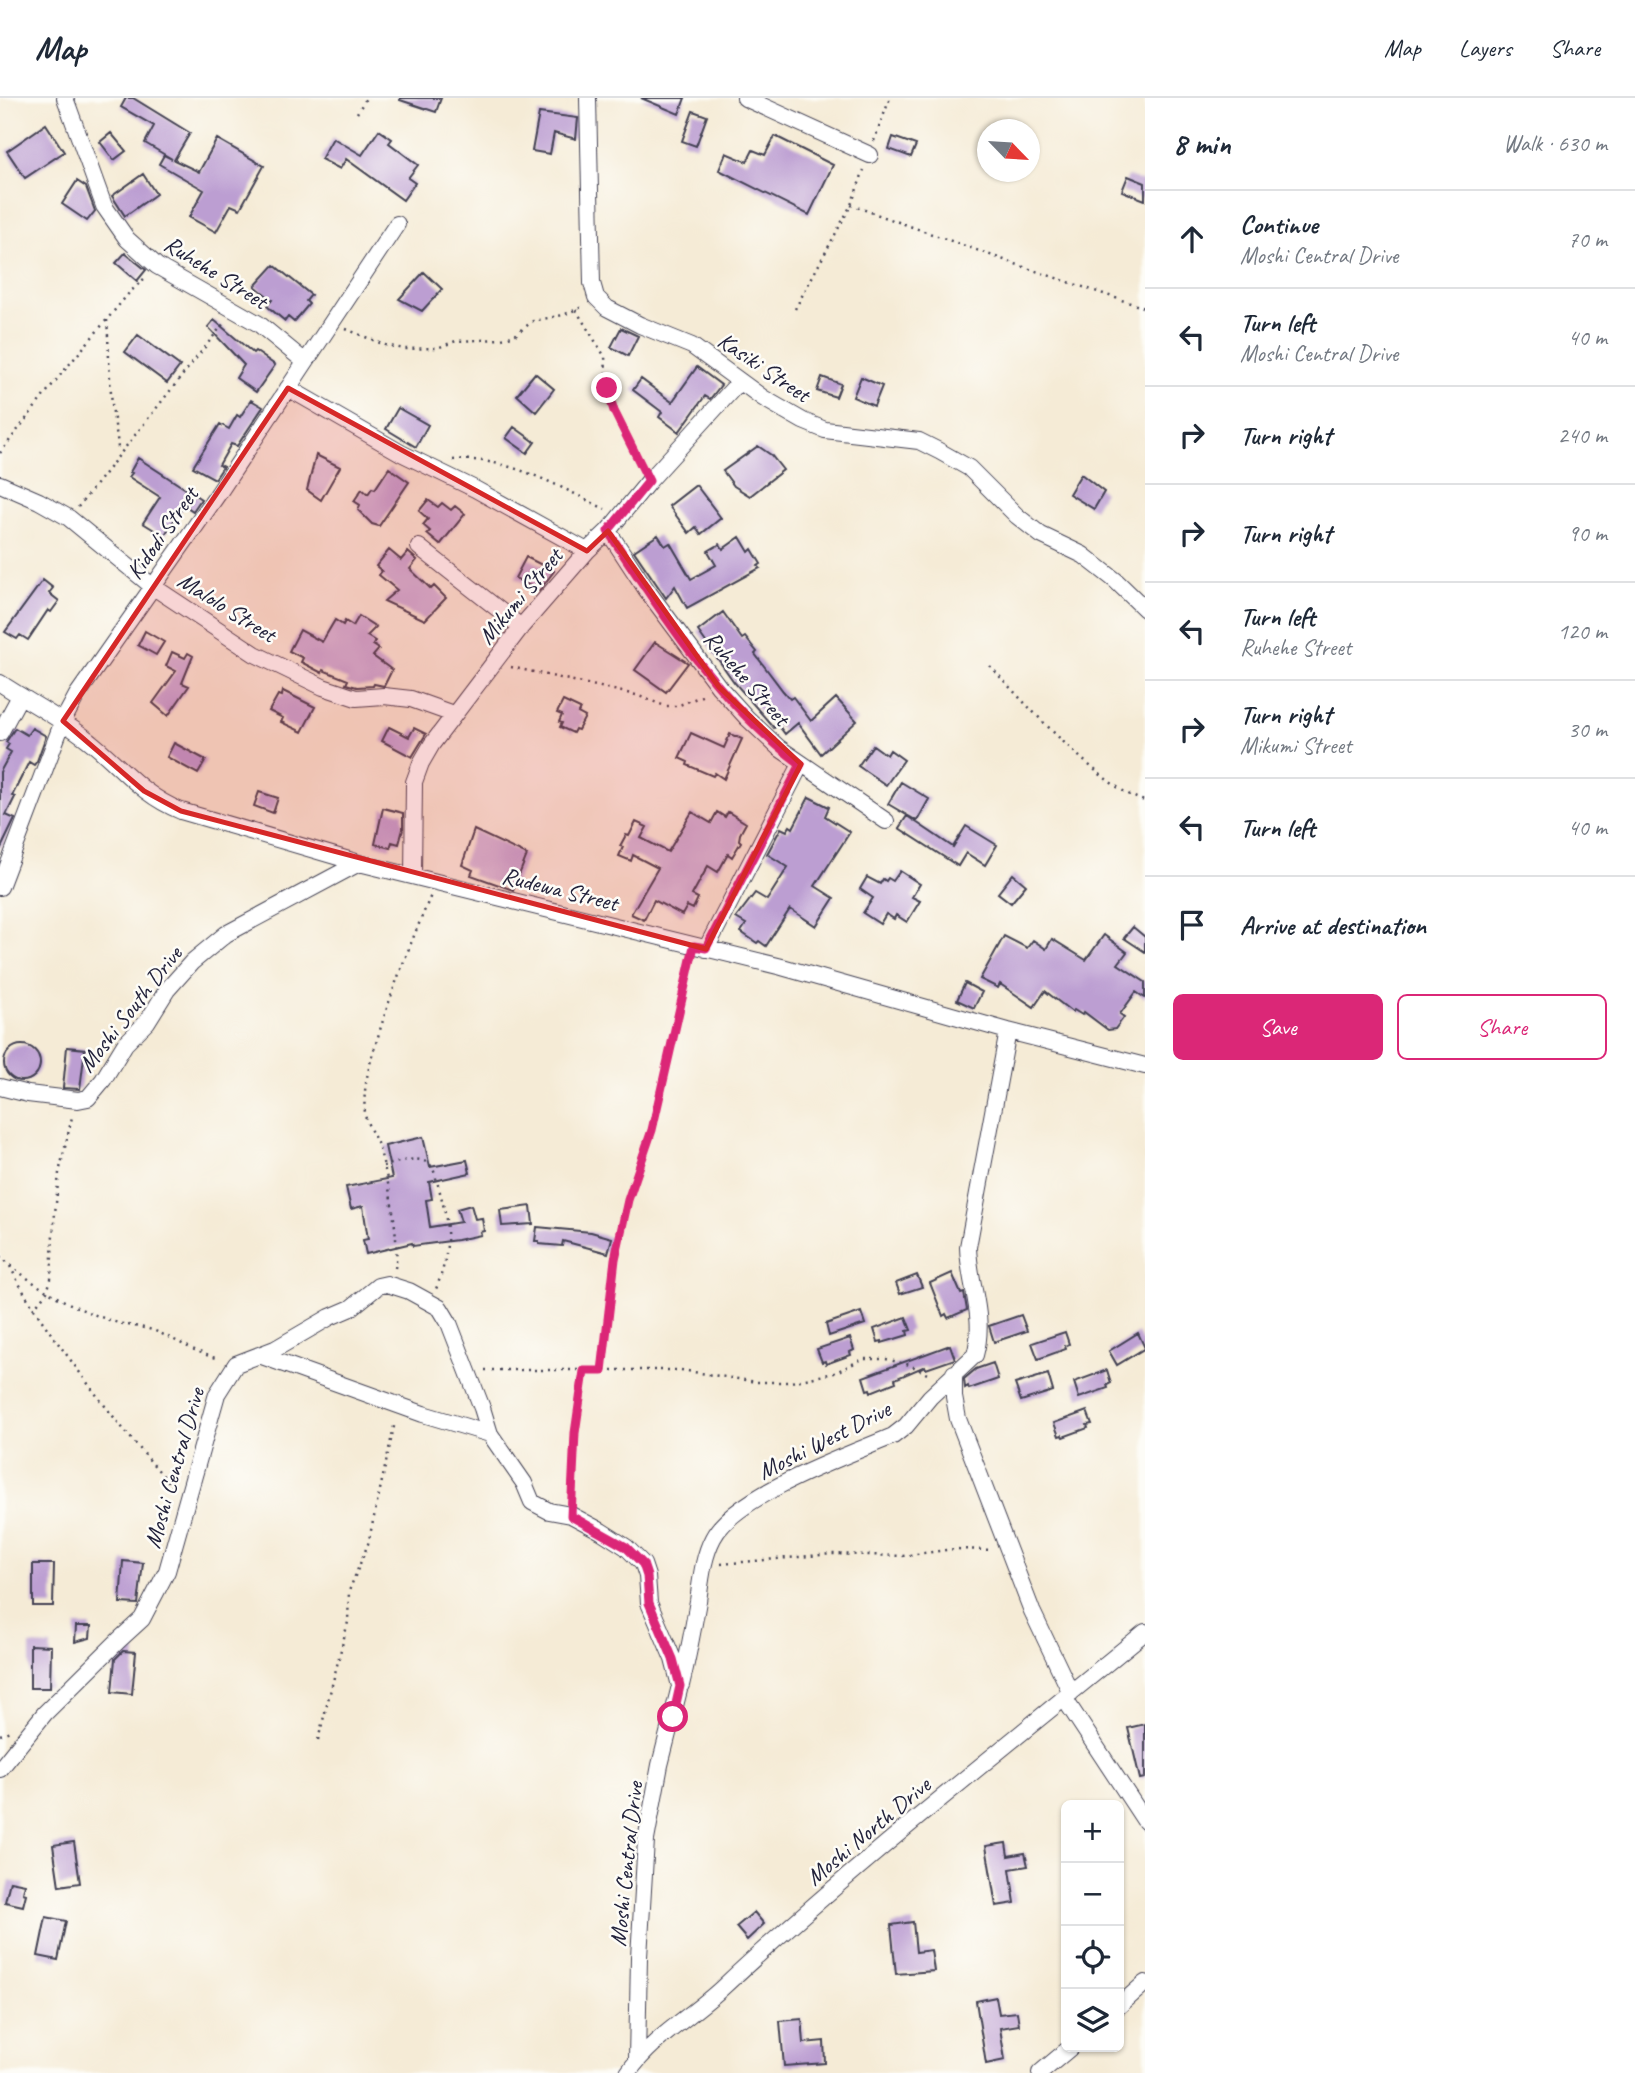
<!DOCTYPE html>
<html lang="en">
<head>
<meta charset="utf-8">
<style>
  body { margin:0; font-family:Caveat,sans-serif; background:#f2f2f3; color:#1f2937 }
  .controls { position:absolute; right:21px; bottom:21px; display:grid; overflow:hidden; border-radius:10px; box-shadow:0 2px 5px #0004 }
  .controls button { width:63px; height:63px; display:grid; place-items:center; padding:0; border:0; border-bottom:2px solid #e0e1e3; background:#fff; color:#1f2937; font:35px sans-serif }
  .compass { position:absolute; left:977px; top:21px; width:63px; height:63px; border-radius:50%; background:#fff; box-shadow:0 2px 5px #0004; rotate:115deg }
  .stop { position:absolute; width:21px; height:21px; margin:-16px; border:5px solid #db2777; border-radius:50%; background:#fff }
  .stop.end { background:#db2777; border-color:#fff; box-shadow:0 2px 7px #0008 }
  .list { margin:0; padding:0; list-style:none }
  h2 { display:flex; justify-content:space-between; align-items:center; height:91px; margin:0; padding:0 28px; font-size:30px }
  h2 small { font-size:23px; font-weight:400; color:#747a83 }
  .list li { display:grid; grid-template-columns:46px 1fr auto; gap:21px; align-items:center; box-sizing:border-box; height:98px; padding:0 28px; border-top:2px solid #e0e1e3 }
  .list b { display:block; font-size:26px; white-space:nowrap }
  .list p { margin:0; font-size:23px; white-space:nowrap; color:#747a83 }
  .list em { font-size:23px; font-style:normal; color:#747a83 }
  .actions { display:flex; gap:14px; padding:21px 28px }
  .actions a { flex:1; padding:16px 0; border:2px solid #db2777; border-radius:10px; text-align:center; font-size:24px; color:#db2777 }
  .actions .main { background:#db2777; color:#fff }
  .icon { flex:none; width:38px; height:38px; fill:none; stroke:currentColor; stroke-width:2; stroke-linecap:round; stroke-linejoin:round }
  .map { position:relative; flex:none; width:1145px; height:1975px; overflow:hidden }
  header { display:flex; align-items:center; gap:42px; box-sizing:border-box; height:98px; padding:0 35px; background:#fff; border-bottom:2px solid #e0e1e3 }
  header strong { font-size:33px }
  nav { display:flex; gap:38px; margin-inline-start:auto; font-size:24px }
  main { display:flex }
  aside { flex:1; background:#fff }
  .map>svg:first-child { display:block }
  .building { fill:#bc9ed2 }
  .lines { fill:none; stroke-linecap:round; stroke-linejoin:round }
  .minor-casing { stroke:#424052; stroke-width:18 }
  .path { stroke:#424052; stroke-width:2.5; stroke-dasharray:2 5; stroke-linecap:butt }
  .minor { stroke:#fff; stroke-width:16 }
  .route { stroke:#db2777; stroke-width:9 }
  .marked { fill:#d62828; fill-opacity:0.2; stroke:#d62828; stroke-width:5; stroke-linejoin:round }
  .labels { text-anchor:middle; stroke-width:5; stroke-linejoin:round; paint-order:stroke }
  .street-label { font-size:24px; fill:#22223b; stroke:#fdfcf7 }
</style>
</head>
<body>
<header>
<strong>Map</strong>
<nav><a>Map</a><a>Layers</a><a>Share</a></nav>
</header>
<main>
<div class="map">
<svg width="1145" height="1975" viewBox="0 0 1145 1975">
  <rect width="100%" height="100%" fill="#fdfcf7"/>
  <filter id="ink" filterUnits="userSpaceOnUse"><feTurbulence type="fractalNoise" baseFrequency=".0143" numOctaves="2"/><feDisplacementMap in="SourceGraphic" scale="14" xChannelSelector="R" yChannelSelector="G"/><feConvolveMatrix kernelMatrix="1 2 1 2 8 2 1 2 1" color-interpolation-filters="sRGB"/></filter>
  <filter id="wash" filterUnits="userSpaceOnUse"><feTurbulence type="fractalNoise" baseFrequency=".00686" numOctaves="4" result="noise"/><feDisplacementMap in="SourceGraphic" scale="28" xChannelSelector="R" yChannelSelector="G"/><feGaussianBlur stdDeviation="1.57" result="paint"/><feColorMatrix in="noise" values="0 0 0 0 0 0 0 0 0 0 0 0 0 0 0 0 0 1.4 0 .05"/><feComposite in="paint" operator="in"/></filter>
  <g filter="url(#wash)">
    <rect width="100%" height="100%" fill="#f5ebd6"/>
    <g id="blocks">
      <path class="building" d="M126,0h7l57,35 -16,27 25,12 18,-33 47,27 -24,43 -9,-4 -15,27 -27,-15 15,-27 -45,-26 5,-9 8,4 -27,-16 9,-17 -33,-19z
        M400,0h41l-5,14 -36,-12z
        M641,0h44l-6,16z
        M693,13l14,5 -11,30 -14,-5z
        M539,15l39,5 -2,21 -22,-6 -4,21 -18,-3z
        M46,26l18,28 -39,26 -18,-27z
        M379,32l13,9 -3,4 29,22 -10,13 7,5 -12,17 -57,-41 -6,10 -19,-10 12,-21 29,17z
        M111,35l15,18 -12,9 -14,-18z
        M775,38l58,29 -24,50 -90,-45 7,-17 21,9 6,-12 12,5z
        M893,39l23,8 -5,12 -22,-8z
        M143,76l13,20 -31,22 -13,-20z
        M1128,78l17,7v17l-23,-9z
        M77,83l9,6 9,24 -8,10 -25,-17z
        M125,155l21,17 -9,11 -21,-18z
        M274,167l37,30 -5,6 3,3 -15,18 -6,-5 -3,4 -18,-15 5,-6 -17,-14z
        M424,174l18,17 -20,22 -23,-12z
        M214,222l39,33 2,-2 20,14 -19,27 -20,-14 8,-13 -36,-38z
        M621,230l17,8 -10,20 -17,-9z
        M138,237l42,31 -13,17 -42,-31z
        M697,269l24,18 -11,14 -5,-3 -26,36 -20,-15 3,-5 -29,-22 8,-11 31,23z
        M535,275l19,16 -18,23 -19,-17z
        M822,279l19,7 -5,13 -19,-6z
        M861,279l21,9 -8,20 -21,-9z
        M251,302l12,7 -26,39 -6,-2 -12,21 4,2 -8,12 -22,-12 27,-43 9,5 8,-14 3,2z
        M398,310l30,17 -12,22 -30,-18z
        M514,329l21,15 -8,11 -21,-15z
        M758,348l13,9 12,15 -33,26 -16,-10 -11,-15z
        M316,357l24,12 -19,33 -14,-10z
        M138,360l63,41 -8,12 -9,-6 -20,31 -21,-13 17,-26 -31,-20 3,-4 -2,-1z
        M389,370l20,14 -30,44 -7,-2 -14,-14 2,-5 -6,-4 8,-12 6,5 4,-6 3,1z
        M1081,376l23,18 -10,17 -25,-15z
        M696,387l25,33 -20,16 -5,-7 -7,6 -20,-27z
        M428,402l10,7 4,-4 9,7 4,-4 10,8 -25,31 -13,-11 3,-3 -7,-6 5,-6 -9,-8z
        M658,437l7,11 5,-3 21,36 25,-14 -8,-14 12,-7 3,5 17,-12 9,15 3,-3 9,15 -3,2 2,2 -73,40 -12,-22 -9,12 -32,-47z
        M389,452l12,10 7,-8 9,8 -7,9 21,20 3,-3 12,12 -21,22 -41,-19 13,-11 -18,-15 3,-4 -6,-5z
        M526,459l28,14 -15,20 -24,-13z
        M43,482l10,8 -4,5 10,8 -8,11 -3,-2 -20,30 -8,-5 -3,4 -12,-7z
        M723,514l19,27 3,-2 12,15 -2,2 28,37 7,8 3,-2 18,24 25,-23 21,23 -36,33 -23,-31 -13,11 -7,-9 -4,3 -40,-46 -36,-51z
        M359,518l17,11 -9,9 8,5 -2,4 6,4 -6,7 19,14 -8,16 -10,-2 -1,2 -16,1 -11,-3 2,-4 -25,-10 -1,3 -21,-11 2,-4 -14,-7 11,-21 22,12 13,-22 8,5 2,-4 8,5z
        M145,533l19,11 -8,13 -18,-10z
        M655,544l33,21 -22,29 -31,-22z
        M172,554l13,6 3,-5 5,3 -11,27 7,3 -21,30 -15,-13 23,-32 -10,-5z
        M283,593l32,16 -13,25 -21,-10 2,-4 -14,-7 9,-16 4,1z
        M563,603l17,8 -2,4 7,4 -7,13 -3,-1 -2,4 -13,-6 2,-4 -3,-1 3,-7 -5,-2z
        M389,629l20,10 5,-9 12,6 -14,23 -30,-16z
        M15,630l12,7 5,-7 14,8 -9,25 -3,4 -5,-3 -17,34 3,1 -9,18 9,4 -15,31v-78l11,-20 -5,-3 3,-5 -3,-2z
        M691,635l33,15 6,-14 12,5 -18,40 -9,-6 -2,3 -26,-11 1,-3 -9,-4z
        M174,645l32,17 -8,14 -31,-17z
        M873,647l14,10 3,-5 14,10 -18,25 -28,-19z
        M901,684l28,17 -12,22 -29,-17z
        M259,694l19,6 -5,15 -19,-7z
        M809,699l20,10 -4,9 25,16 -35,54 19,12 -18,28 -26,-17 -24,37 -7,-5 -2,2 -16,-11 5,-8 -10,-6 19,-25 12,7 21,-33 -21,-13 14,-26 6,3 3,-5 3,2z
        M383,710l20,5v16l-4,15 -7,-2 -2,6 -15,-4z
        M692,714l19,11 6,-11 8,5 3,-5 18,11 -6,11 -1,6 2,2 -9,15 -4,-3 -10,18 -10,-6 -16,29 6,3 -5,11 -6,-3 -5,9 -28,-15 -10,20 -13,-6 27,-46 -25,-13 -2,6 -12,-5 4,-9 -3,-1 6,-11 3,1 7,-14 11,5 -6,11 27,14z
        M907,718l46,31 13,-21 31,19 -12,20 -19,-12 -8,13 -59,-38z
        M474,732l53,25 -14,35 -42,-15 2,-5 -11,-5z
        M900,773l20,13 -8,13 8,4 -13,21 -11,-7 -2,4 -8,-5 -6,10 -17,-11 10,-15 -13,-9 7,-12 13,7 3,-5 3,2 2,-3 5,3z
        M1013,776l13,11 -15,18 -13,-10z
        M1133,829l12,10v15l-21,-14z
        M1104,837l23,17 -9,12 27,18v16l-9,-6 -16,22 4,3 -9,12 -7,1 -24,-18 -2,3 -8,-5 -2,2 -27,-21 -11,16 -34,-23 -2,4 -18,-9 24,-43 23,12 6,-8 13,9 6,-10 34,21z
        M965,885l17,9 -8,16 -17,-8z
        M4 965a18 18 0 1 1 36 0a18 18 0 1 1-36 0Z
        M67,949l18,2 -5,40 -17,-1z
        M423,1039l7,30 37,-7 3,13 -41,9 3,17 -6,1 4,27 31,-5 -4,-13 14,-4 4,14 7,-1 2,13 -4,1 1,3 -24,5 -44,6 -1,-3 -46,11 -3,-14 5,-1 -5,-33 -12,3 -5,-22 46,-9 -7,-32z
        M531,1108l2,18 -31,2 -2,-16z
        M537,1129l54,5 21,6 -4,15 -45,-12 -1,5 -23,-2v-3h-4z
        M952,1175l9,21 3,-1 3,17 -19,8 -2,-4 -3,2 -13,-33z
        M917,1177l5,12 -22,7 -4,-11z
        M861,1214l4,12 -36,12 -3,-12z
        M1021,1217l6,16 -33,11 -5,-16z
        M906,1219l5,13 -4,1 1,4 -26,8v-2l-4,1 -4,-13z
        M1065,1234l4,12 -4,2 1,3 -28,10 -6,-16z
        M1138,1235l7,15 -28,17 -8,-14z
        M850,1240l4,12 -4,2 1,3 -25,9 -1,-3 -3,1 -5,-13z
        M950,1247l5,14 -29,10 -1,-3 -30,13 1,3 -25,10 -1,-3 -3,1 -4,-13z
        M993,1265l5,16 -29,10 -1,-3 -3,2 -1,-9 12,-10z
        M1107,1272l4,13 -4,2 1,3 -29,10 -5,-16z
        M1048,1276l5,17 -32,10 -6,-17z
        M1087,1313l5,13 -5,1 1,3 -25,9 -1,-2 -3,1 -5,-13z
        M123,1463l20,2 -5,41 -18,-1z
        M33,1466h21l-1,42h-20z
        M76,1528h15l-1,12 -15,4z
        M30,1547l21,1 -1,42h-20z
        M123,1553l13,1 -4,42 -20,-2 3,-33z
        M1145,1626v54l-5,1 -12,-51z
        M74,1744l6,41 -21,3 -6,-41z
        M1006,1745l2,13 17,-3 3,13 -18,3 5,34 -19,3 -10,-60z
        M10,1783l15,3 -2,9 3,1 -3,12 -18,-4z
        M754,1814l10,12 -17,16 -11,-13z
        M46,1819l20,4 -8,39 -20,-4z
        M913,1824l3,30 15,-2 3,21 -38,3 -5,-49z
        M996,1899l3,17 18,-2 2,13 -19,3 5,32 -19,4 -10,-63z
        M802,1921l2,24 20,-2 1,22 -41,3 -4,-45z"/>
    </g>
  </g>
  <g filter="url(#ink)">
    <use href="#blocks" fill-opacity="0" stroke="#424052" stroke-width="2"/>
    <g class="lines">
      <defs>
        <path id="minor" d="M65,0l39,108 23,33 30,27 102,58 45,37
          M588,0l4,185 4,14 11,11 33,17 52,21 71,52 40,23 22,9 94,11 20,10 30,17 48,48 24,19 42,20 32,25 30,29
          M745,0l125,57
          M288,290l113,65 74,36 112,62
          M0,386l39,17 30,17 83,68 103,68 68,33 33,11 28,-2 27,3 42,15
          M608,433l38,58 73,98 28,31 32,30 107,73
          M419,449l102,80
          M0,585c29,19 60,35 87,56 34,26 52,55 94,72l178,52 423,104 226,64 137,35
          M0,635l20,-37
          M413,778l1,-94 7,-19 11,-19 89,-117 66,-76 21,-20 41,-50 91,-100
          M0,789l63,-166 14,-26 141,-201 179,-270
          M706,851l95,-185
          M0,989l28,7 50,6 10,-2 15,-18 22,-36 22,-22 20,-32 25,-28 34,-28 133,-71
          M259,1257l164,59 67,20
          M954,1275v24l4,22 74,192 39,82
          M681,1587c7,-28 12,-56 17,-84 3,-21 5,-44 15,-63 22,-43 135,-83 180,-102l13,-10 24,-29 45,-42c11,-39 -6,-70 -7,-108l40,-216
          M1064,1600l81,123
          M0,1671l45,-56 74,-73 23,-21 25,-48 50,-177 19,-30 39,-15 55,-32 21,-9 27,-22 9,-2 22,7 31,17 9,15 33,85 8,26 34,49 8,19 17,9 22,4 30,16 25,16 17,17 4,12 2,27 24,56 7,27 -20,79 -14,75 -7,117 -2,103
          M1119,1908l26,-23
          M628,1975c24,-35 64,-57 94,-85 135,-126 281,-239 423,-356
          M1040,1975l31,-26"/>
      </defs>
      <use href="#minor" class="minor-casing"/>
      <path class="path" d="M357,15l9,-15
        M874,43l16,-43
        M851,107l170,61 124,42
        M795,211l56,-104 13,-35
        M576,212l29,47 2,31 7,23 27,54
        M107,222c2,28 2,55 5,83 1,17 6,32 6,49
        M346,231l39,16 19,4 33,-1 19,-7 46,-2 13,-4 18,-14 30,-6 19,-8
        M0,355l53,-69 76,-91 16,-15
        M453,362c54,-4 105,26 152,49
        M78,409l146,-184
        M990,568c31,33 114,125 155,135
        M511,569l125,28 29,11h12l27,-11
        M383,1068c16,-3 38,-14 50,2 14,47 22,73 3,121
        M0,1158c33,30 70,51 112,65 14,5 29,5 43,10 22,9 41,22 64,28
        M10,1168c19,39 39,65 65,100 31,43 64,83 99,122
        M395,1170c6,-27 -8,-99 -18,-125 -4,-10 -11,-19 -12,-30 -3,-29 7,-56 15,-83 14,-46 32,-90 51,-135
        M33,1211l14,-17 4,-13 2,-46 6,-60 13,-56
        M485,1272h196l76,12h34l43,-9 29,-14h23l24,6 19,10
        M602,1273l13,-111 12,-60 25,-70 39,-167
        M572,1400l3,-65 9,-60
        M721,1466l111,-10 70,2 52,-7 39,1
        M0,1637l10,-4
        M318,1642l30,-118 1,-31 19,-47 27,-122"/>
      <use href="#minor" class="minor"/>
    </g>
  </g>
  <g class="lines" filter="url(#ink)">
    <path class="route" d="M607,290l7,23 35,70 -41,50c53,81 113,176 193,233l-95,184 -12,-2 -42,184 -24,70 -13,59 -13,112h-18l-9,62 -4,83 55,31 17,17 4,12 2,27 24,56 7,27 -7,31"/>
  </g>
  <path class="marked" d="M288,290l299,163 21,-20 111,156 82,77 -95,185 -525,-138 -37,-20 -81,-70z"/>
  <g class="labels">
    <g class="street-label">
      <text transform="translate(216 174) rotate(32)" y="8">Ruhehe Street</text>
      <text transform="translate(764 269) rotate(34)" y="8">Kasiki Street</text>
      <text transform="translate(162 435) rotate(-55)" y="8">Kidodi Street</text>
      <text transform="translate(520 498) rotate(-50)" y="8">Mikumi Street</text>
      <text transform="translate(227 509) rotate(32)" y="8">Malolo Street</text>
      <text transform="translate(747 580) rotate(49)" y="8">Ruhehe Street</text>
      <text transform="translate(560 791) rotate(14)" y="8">Rudewa Street</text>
      <text transform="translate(130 911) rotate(-52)" y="8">Moshi South Drive</text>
      <text transform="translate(824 1342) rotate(-27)" y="8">Moshi West Drive</text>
      <text transform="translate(174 1370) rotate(-74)" y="8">Moshi Central Drive</text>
      <text transform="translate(868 1733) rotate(-40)" y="8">Moshi North Drive</text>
      <text transform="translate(626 1766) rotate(-84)" y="8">Moshi Central Drive</text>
    </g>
  </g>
</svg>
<div class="controls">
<button>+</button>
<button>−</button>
<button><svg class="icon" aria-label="locate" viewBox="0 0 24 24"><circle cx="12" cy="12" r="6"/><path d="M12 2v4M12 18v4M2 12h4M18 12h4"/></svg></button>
<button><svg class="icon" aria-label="layers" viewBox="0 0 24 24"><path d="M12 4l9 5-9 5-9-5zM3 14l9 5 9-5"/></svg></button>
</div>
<svg class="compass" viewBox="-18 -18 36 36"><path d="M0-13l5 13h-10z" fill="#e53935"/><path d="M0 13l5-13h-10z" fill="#747a83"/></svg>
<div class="stop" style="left:673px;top:1619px"></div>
<div class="stop end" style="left:607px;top:290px"></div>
</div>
<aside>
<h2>8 min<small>Walk · 630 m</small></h2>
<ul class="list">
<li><svg class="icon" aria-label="ahead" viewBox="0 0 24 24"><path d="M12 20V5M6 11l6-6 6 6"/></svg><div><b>Continue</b><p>Moshi Central Drive</p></div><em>70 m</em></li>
<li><svg class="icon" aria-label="left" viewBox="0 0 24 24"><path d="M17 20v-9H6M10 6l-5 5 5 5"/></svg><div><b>Turn left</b><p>Moshi Central Drive</p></div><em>40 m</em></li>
<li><svg class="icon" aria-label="right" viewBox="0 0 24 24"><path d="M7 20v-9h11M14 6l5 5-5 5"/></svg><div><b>Turn right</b></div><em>240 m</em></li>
<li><svg class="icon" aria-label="right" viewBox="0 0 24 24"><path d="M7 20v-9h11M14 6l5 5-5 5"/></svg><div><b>Turn right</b></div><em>90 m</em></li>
<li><svg class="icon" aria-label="left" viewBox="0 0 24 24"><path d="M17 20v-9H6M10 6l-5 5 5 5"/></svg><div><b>Turn left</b><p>Ruhehe Street</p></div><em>120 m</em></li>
<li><svg class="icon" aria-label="right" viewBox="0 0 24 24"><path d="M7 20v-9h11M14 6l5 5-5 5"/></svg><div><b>Turn right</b><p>Mikumi Street</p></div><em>30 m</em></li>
<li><svg class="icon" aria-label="left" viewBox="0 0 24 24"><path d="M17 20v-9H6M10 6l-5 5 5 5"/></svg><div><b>Turn left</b></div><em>40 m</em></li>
<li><svg class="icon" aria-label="arrive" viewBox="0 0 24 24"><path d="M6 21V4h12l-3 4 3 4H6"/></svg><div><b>Arrive at destination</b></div></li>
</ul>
<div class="actions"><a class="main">Save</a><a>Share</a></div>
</aside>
</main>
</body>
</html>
